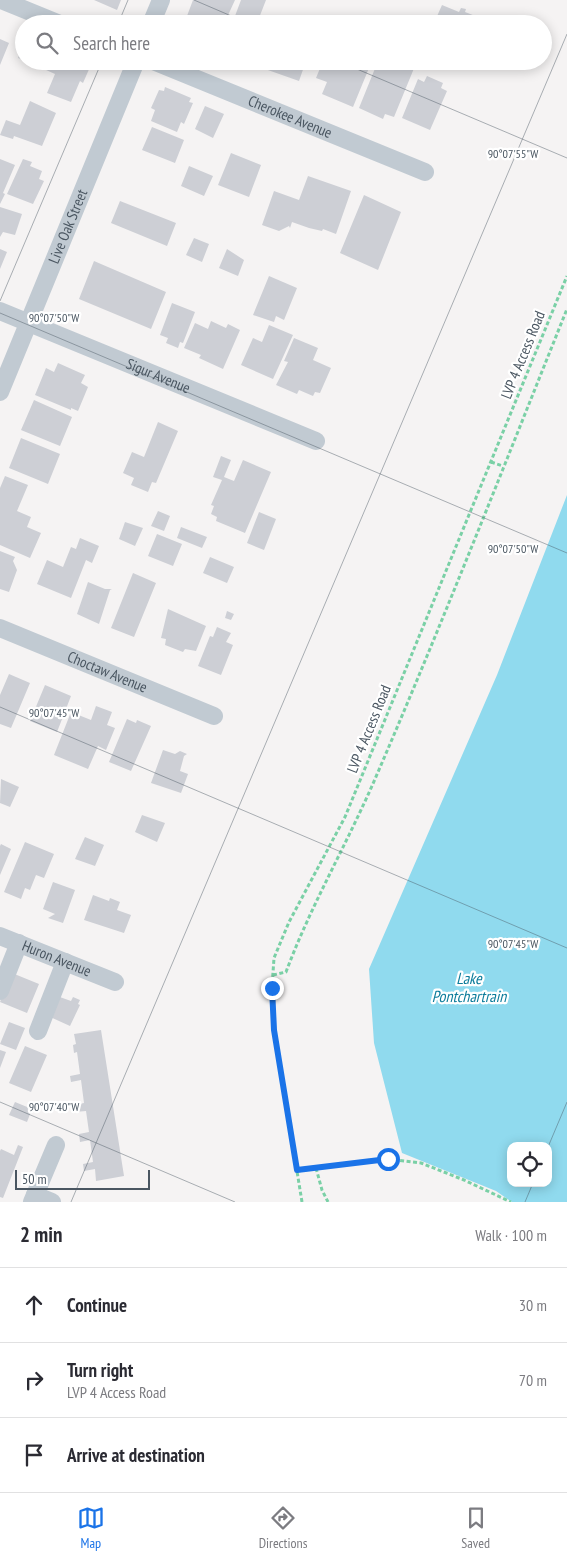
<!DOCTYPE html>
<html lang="en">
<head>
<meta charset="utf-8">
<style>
  body { margin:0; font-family:"PT Sans Narrow",sans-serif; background:#f7f7f7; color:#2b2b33 }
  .controls { position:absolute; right:15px; bottom:15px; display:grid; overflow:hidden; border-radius:10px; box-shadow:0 2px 12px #0003 }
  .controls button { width:45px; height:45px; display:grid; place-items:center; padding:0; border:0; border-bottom:1px solid #e1e1e2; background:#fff; color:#2b2b33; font:25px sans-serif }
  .scale { position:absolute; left:15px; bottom:12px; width:135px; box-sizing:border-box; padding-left:5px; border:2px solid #4a5661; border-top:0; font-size:14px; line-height:18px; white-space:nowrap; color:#4a5661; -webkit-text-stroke:4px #fff; paint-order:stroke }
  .stop { position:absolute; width:15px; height:15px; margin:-11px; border:4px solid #1a73e8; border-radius:50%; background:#fff }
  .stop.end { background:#1a73e8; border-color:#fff; box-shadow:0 1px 5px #0008 }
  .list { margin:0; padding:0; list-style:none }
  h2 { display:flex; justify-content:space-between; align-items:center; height:65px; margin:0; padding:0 20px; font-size:21px }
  h2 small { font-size:16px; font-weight:400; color:#7c7c81 }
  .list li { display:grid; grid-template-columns:32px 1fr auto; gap:15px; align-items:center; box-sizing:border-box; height:75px; padding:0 20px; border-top:1px solid #e1e1e2 }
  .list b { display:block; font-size:19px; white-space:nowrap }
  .list p { margin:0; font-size:16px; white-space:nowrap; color:#7c7c81 }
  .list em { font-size:16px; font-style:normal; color:#7c7c81 }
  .icon { flex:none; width:28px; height:28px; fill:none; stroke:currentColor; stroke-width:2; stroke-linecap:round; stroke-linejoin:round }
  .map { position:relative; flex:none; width:567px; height:1202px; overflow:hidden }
  .search { position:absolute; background:#fff; box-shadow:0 2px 12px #0003; left:15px; right:15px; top:15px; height:55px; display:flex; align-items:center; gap:12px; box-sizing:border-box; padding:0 18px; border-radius:28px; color:#7c7c81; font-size:19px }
  .sheet { height:290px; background:#fff }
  nav { display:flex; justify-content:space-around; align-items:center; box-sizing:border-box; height:70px; border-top:1px solid #e1e1e2; background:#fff; font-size:14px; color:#7c7c81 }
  nav a { display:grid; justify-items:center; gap:2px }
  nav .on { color:#1a73e8 }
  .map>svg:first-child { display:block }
  .water { fill:#90daee; fill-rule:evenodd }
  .building { fill:#cdcfd5 }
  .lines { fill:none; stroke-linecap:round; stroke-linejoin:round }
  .path { stroke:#7ad0a6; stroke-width:3; stroke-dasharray:4 2.5; stroke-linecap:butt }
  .minor { stroke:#c1cad2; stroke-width:18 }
  .route { stroke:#1a73e8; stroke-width:6 }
  .ticks { fill:none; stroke:#4a5661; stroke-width:1; stroke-opacity:0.45 }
  .labels { text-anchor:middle; stroke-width:4.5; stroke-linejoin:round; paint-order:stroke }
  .street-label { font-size:15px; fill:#4a5661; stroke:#fff }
  .water-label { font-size:16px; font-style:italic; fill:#0c7c9b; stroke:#fff }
  .ticks-label { font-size:12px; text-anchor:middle; fill:#4a5661; stroke:#fff; stroke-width:4.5; stroke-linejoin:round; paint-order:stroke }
</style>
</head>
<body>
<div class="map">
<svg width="567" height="1202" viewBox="0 0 567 1202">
  <rect width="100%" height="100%" fill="#f5f3f3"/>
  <path class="water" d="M567,495v707h-55l-16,-11 -94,-38 -28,-110 -5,-74 128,-294zM511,1146h37v37h-37z"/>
  <path class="building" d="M94,0h27l-4,10z
    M193,0h42l-11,24h-40z
    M241,0h25l-7,18 1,6h-28z
    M442,5l17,7 2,-4 5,1 -1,3 13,5 -3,7 -41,-1z
    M398,15l12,5 -2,4h-14z
    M0,39l9,4 -9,22z
    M24,45v15l-6,-2z
    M26,61h51l13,6 -7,16 -3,-2 -9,21 -24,-9 8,-19z
    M268,61h38l-7,20 -34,-12z
    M323,61h47l-3,7h2l-16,39 -31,-13 5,-12 -11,-4z
    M378,61h39l-23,56 -9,-3 -2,5 -24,-11z
    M427,76l16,7 -2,5 6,3 -17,39 -28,-12 16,-39 6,3z
    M165,87l26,11 -2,4 4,1 -9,21 -3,-2 -4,10 -26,-11 4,-11 -4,-2 8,-18 5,1z
    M30,101l26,12 -14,33 -28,-10 -1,3 -13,-4 6,-15 14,5z
    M205,106l19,8 -11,24 -18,-9z
    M152,127l32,13 -9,23 -33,-13z
    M231,153l30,12 -12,32 -31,-12z
    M0,159l15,6 -12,28 2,1 -5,10z
    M23,159l9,3 -2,4 12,5 -3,8 5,2 -11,23 -26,-10z
    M189,166l24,10 -9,20 -23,-10z
    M308,176l43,15 -15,43 -13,-5 -1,2 -13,-3 -17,-6 -2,6 -1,-2 -10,5 -17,-6 12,-34 25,9z
    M364,195l37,17 -23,58 -38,-17z
    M120,201l56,22 -9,23 -56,-23z
    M0,207l22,7 -7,21 -12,-3 -3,5z
    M194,238l15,6 -7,18 -16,-7z
    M0,249l7,3 -7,17z
    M227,249l17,11 -6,16 -19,-8z
    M94,261l72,31 -15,37 -72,-30z
    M269,276l28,12 -13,32 -8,-4 -2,6 -21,-7z
    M172,303l23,9 -12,31 -3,-1 -2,6 -12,-5 2,-5 -8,-3z
    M211,321l15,7 2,-4 12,6 -17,39 -24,-11 2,-3 -17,-7 11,-25 13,6z
    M269,325l24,10 -20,44 -32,-14 12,-27 9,4z
    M294,338l24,10 -5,12 18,8 -11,25 -5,-1 -2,4 -14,-6 -2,4 -21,-9 12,-23 -4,-1z
    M58,363l27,12 -4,8 7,4 -10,24 -7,-3v2l-36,-15 11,-27 8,4z
    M34,400l38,17 -12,29 -39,-16z
    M158,422l20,9 -22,52 -4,-1 -4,10 -17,-7 3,-7 -11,-5 9,-21 12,5z
    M21,438l39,16 -12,30 -39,-16z
    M221,456l10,4 -7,17 10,4 9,-21 28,12 -26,61 -29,-12 1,-4 -6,-3 3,-8 -3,-1 11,-25 -9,-3z
    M5,476l23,9 -11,26 14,6 -4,10 14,6 -11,25 -30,-13v-57z
    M158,511l12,5 -6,15 -13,-5z
    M259,512l17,7 -12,31 -17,-7z
    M125,522l18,6 -8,18 -16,-7z
    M181,527l26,10 -5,11 -25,-10z
    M157,534l25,10 -9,22 -25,-10z
    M80,538l19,8 -7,17 -6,-3 -15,38 -34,-14 10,-24 16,7 8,-20 5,2z
    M0,551l15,6 -2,4 4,9 -8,22 -9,-3z
    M210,557l24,10 -7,16 -24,-10z
    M133,573l23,10 -22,54 -23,-9z
    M88,582l17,7h7l-2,1 -11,34 -22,-10z
    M168,609l38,17 -10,25 -11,-2 -2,3 -18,-7 1,-6 -5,-1z
    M227,611l7,3 -3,6 -6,-2z
    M217,627l14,6 -5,9 7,3 -12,30 -23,-9 12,-30 3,1z
    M9,674l21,9 -19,45 -11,-4v-29z
    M45,685l26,11 -14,36 -27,-11z
    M96,706l16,6 -5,13 8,3 -9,22 -8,-4 -10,23 -34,-14 17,-43 20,8z
    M127,719l9,4 1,-3 14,6 -20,45 -22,-9z
    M163,750l12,4 5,-3 7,3 -3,2 -4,15 8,3 -7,19 -30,-10z
    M1,779l18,8 -9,20 -10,-4z
    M142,815l23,8 -8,19 -22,-10z
    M85,837l19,8 -9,21 -20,-7z
    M25,842l29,12 -10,24 -8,-3 -6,15 -5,-2 -4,11 -17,-7z
    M1,844l10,5 -11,26v-29z
    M53,882l22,8 -12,33 -15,-5 7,-4 -12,-5z
    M93,895l16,6 1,-3 10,4 -3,8 14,5 -7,18 -40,-13z
    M12,973l27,11 -12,29 -27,-11z
    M57,996l14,5 2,-4 7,3 -2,4 2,1 -10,21 -22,-10z
    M9,1022l16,6 -9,22 -16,-6z
    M101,1030l23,146 -28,5 -1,-12 -11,2 -1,-7 10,-2 -3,-22 -10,2 -1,-8 10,-2 -3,-21 -11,1 -1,-7 10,-2 -3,-23 -10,2 -1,-6 10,-2 -3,-22 -3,1 -1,-8 3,-1 -2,-10z
    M25,1046l22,9 -16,37 -22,-9z
    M0,1050l6,2 -6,16z
    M15,1102l17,7 -5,13 -18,-7z
    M18,1145l5,2 -20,51 -3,-1v-46l1,-2 13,6z"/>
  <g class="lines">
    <path class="path" d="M491,462l12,4
      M273,975l13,-3c25,-67 61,-128 89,-193 67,-155 129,-313 192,-470
      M316,1168l6,22 6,12
      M297,1171l91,-12 33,4 43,17 47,22
      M302,1202l-28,-172 -2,-43 2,-29 15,-36 56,-105 222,-541"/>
    <g class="minor">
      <path d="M1,0l59,24"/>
      <path d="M151,24l10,-24"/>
      <path id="s1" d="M153,61l272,111"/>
      <path id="s2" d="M0,311l316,130"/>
      <path id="s3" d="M0,392l136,-331"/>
      <path id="s4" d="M0,628l214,88"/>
      <path id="s5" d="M0,936l115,46"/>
      <path d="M0,991l19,-48"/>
      <path d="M38,1031l27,-69"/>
      <path d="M35,1195l17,7"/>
      <path d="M32,1202l24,-57"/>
    </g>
  </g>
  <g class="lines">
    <path class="route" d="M272,988l2,42 23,140 91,-11"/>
  </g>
  <path class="ticks" d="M194,0l56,24M118,24l10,-24M338,61l229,97M0,301l102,-240M0,313l567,240M0,707l567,241M0,1102l235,100M548,1147l19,-45M71,1202l496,-1168M525,1202l8,-19"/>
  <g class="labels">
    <g class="street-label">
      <text dy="5" stroke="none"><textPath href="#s1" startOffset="148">Cherokee Avenue</textPath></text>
      <text dy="5" stroke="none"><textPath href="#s3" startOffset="179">Live Oak Street</textPath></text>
      <text transform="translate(523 355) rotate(-68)" y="5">LVP 4 Access Road</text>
      <text dy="5" stroke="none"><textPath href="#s2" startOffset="171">Sigur Avenue</textPath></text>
      <text dy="5" stroke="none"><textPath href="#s4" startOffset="116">Choctaw Avenue</textPath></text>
      <text transform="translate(369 729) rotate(-68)" y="5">LVP 4 Access Road</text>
      <text dy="5" stroke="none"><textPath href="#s5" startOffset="61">Huron Avenue</textPath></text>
    </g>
    <g class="water-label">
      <text x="469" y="984">Lake<tspan x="469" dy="18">Pontchartrain</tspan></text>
    </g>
  </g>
  <g class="ticks-label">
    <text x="513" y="158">90°07'55"W</text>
    <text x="54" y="322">90°07'50"W</text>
    <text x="513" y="553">90°07'50"W</text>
    <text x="54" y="717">90°07'45"W</text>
    <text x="513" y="948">90°07'45"W</text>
    <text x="54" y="1111">90°07'40"W</text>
  </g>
</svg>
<div class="controls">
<button><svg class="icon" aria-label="locate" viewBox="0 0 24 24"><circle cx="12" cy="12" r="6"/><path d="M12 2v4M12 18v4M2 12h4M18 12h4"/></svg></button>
</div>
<div class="scale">50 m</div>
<div class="stop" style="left:388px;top:1159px"></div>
<div class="stop end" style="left:272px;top:988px"></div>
<div class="search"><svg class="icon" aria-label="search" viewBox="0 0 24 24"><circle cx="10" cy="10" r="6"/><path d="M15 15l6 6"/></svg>Search here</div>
</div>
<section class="sheet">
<h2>2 min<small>Walk · 100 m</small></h2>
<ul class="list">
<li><svg class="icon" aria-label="ahead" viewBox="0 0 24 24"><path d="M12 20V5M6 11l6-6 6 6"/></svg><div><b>Continue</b></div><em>30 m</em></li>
<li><svg class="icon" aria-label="right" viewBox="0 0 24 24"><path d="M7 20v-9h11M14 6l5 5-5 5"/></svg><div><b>Turn right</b><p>LVP 4 Access Road</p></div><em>70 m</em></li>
<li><svg class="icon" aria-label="arrive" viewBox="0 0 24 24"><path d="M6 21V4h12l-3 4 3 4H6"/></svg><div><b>Arrive at destination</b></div></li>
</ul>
</section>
<nav>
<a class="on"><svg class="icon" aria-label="map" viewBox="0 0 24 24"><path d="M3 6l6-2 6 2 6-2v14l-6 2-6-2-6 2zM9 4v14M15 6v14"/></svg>Map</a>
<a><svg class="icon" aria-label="directions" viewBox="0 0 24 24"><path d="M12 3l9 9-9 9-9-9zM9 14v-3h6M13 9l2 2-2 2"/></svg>Directions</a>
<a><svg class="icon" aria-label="saved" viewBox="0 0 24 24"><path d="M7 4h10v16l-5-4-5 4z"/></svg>Saved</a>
</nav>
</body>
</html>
